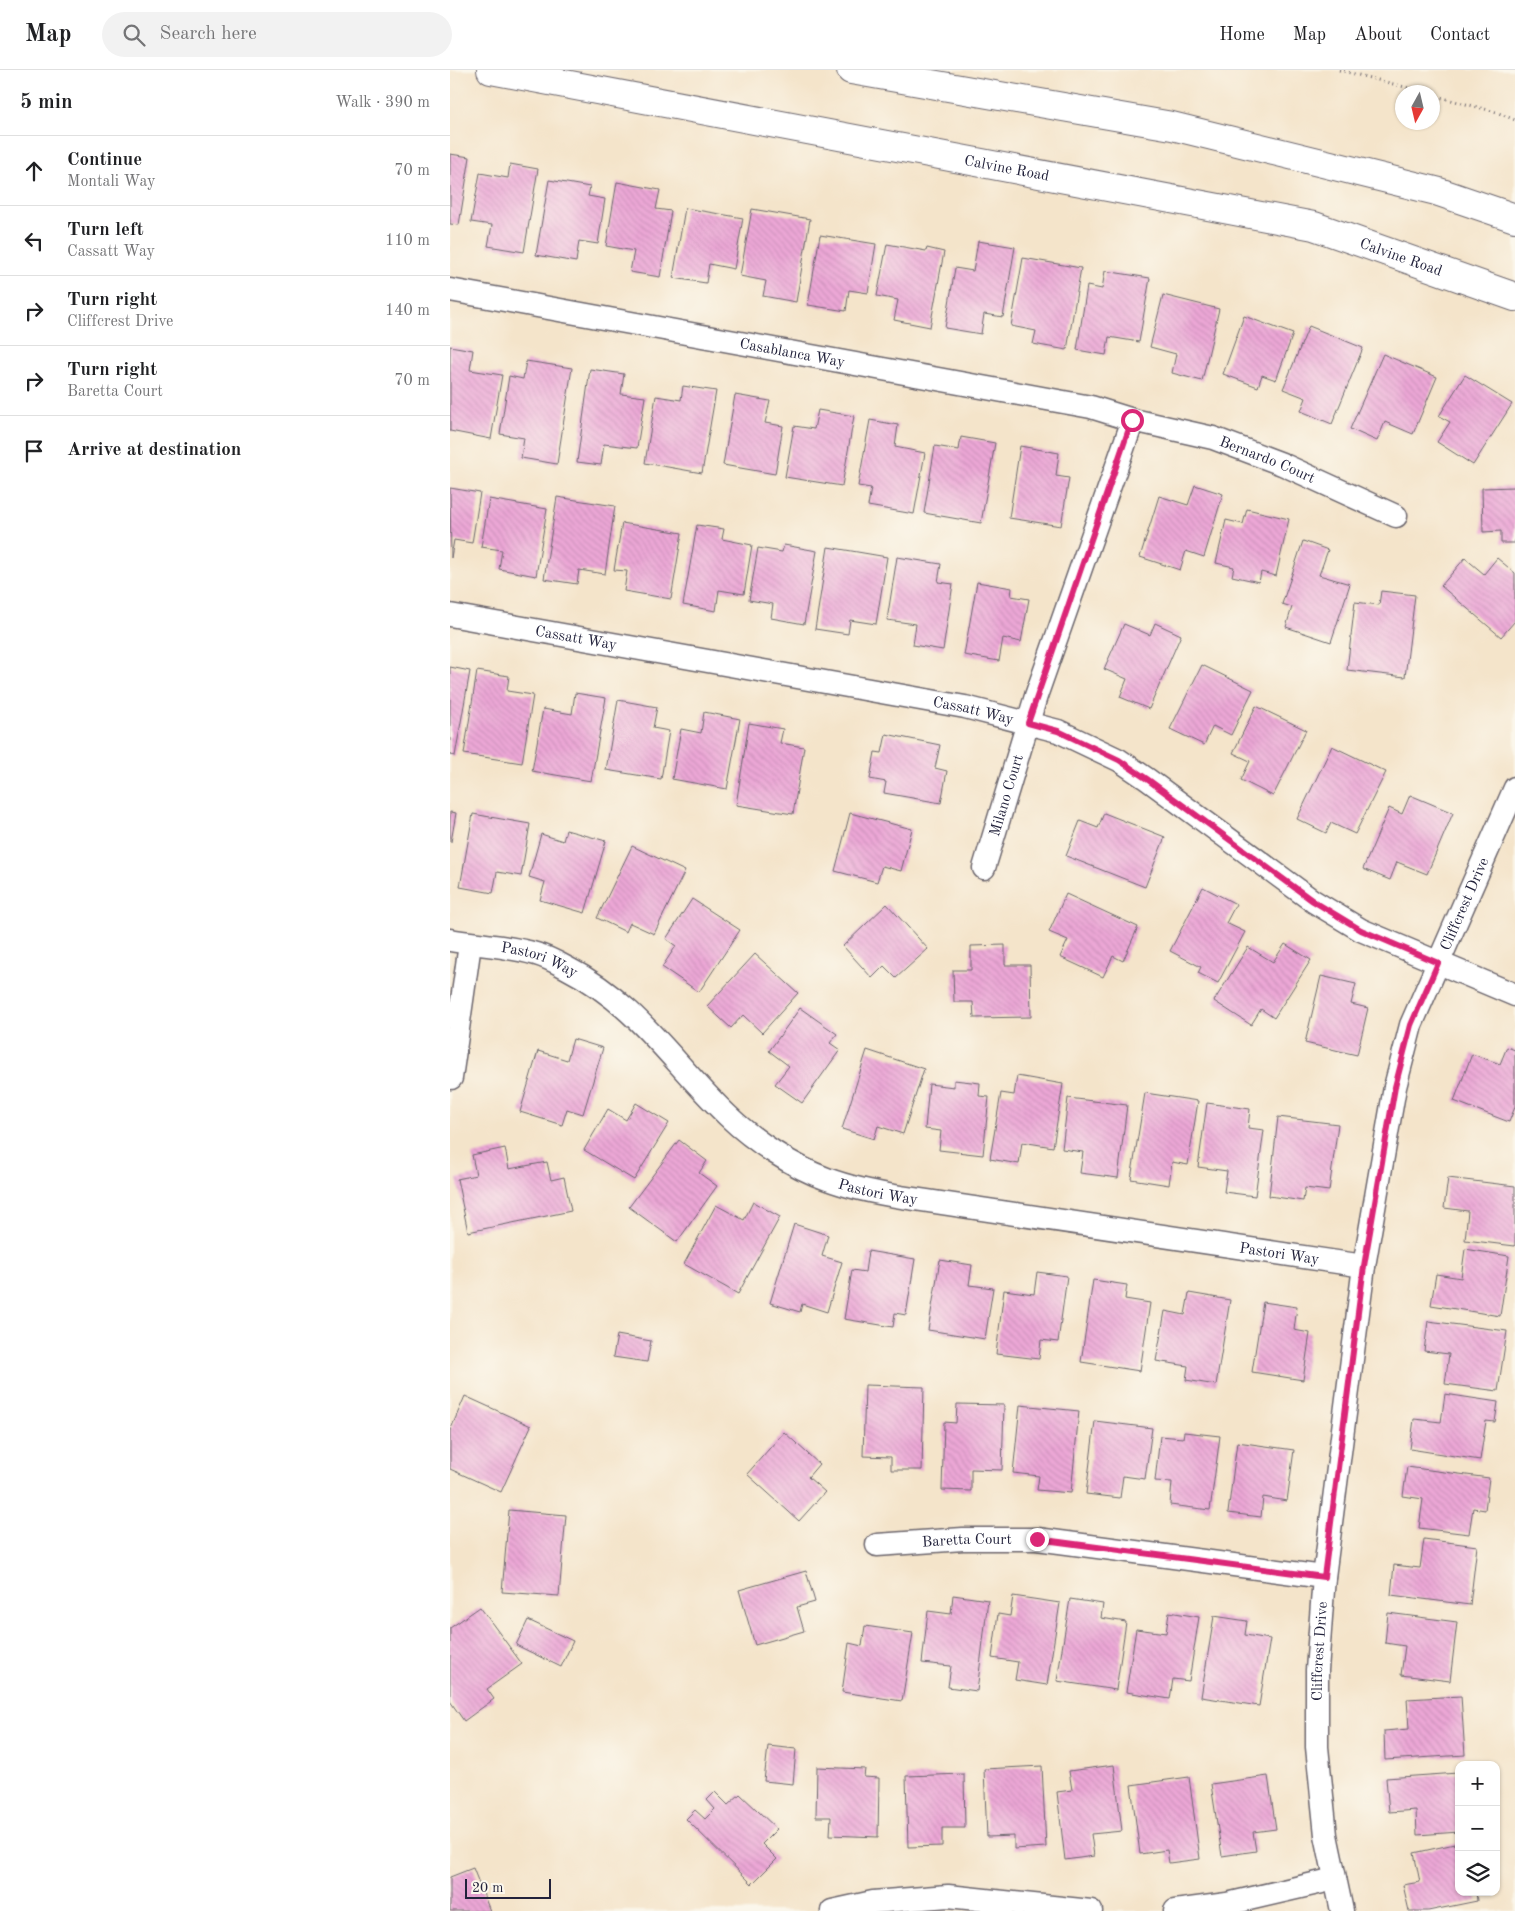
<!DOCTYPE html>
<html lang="en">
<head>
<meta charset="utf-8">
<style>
  body { margin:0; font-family:"Old Standard TT",serif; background:#f2f2f2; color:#202124 }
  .controls { position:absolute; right:15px; bottom:15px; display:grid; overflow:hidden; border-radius:10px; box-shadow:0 1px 4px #0004 }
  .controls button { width:45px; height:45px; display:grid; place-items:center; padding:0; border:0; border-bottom:1px solid #e0e0e0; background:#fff; color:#202124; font:25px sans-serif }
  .compass { position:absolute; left:945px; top:15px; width:45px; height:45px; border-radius:50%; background:#fff; box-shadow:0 1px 4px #0004; rotate:188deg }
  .scale { position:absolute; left:15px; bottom:12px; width:86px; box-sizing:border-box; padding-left:5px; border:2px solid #22223b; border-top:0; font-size:14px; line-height:18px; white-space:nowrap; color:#22223b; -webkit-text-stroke:4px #fbf7ec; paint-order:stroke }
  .stop { position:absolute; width:15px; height:15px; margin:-11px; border:4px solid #db2777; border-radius:50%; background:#fff }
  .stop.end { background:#db2777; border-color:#fff; box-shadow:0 1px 5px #0008 }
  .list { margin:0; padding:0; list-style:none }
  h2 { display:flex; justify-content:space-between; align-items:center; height:65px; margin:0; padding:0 20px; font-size:21px }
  h2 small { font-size:16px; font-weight:400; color:#757577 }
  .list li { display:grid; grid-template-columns:32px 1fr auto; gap:15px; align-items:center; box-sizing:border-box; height:70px; padding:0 20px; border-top:1px solid #e0e0e0 }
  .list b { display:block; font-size:19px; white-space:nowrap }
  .list p { margin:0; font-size:16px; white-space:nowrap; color:#757577 }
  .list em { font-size:16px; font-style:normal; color:#757577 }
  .icon { flex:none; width:28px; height:28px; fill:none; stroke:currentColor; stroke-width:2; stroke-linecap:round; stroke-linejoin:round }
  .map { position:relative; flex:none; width:1065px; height:1841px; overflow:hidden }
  header { display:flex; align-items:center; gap:30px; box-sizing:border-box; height:70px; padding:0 25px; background:#fff; border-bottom:1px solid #e0e0e0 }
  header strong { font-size:24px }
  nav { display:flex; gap:28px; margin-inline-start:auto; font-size:18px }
  .search { width:350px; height:45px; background:#f2f2f2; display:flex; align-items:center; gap:12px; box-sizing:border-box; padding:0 18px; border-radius:28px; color:#757577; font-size:19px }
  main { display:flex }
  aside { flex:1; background:#fff }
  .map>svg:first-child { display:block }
  .building { fill:url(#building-back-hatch) }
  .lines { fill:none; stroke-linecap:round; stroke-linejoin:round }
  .street-casing { stroke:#6c666d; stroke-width:25 }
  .secondary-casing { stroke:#6c666d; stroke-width:30 }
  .path { stroke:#6c666d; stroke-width:3; stroke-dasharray:1 4; stroke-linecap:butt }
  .street { stroke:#fff; stroke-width:22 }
  .secondary { stroke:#fff; stroke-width:28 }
  .route { stroke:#db2777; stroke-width:6 }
  .labels { text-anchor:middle; stroke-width:4; stroke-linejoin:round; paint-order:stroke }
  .street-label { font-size:15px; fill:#22223b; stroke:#fbf7ec }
</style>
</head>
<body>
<header>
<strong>Map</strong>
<div class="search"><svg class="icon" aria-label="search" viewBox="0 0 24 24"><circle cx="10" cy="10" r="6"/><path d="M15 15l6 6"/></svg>Search here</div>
<nav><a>Home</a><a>Map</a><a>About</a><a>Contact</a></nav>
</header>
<main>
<aside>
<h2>5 min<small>Walk · 390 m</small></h2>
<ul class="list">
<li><svg class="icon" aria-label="ahead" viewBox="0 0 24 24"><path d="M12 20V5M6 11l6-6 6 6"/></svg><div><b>Continue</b><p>Montali Way</p></div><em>70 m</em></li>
<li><svg class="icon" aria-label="left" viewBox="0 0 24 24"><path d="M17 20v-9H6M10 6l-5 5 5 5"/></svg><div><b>Turn left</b><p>Cassatt Way</p></div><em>110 m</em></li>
<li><svg class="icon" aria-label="right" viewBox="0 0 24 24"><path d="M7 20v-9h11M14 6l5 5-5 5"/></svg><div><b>Turn right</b><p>Cliffcrest Drive</p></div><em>140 m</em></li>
<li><svg class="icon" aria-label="right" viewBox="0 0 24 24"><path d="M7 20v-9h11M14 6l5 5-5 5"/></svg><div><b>Turn right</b><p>Baretta Court</p></div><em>70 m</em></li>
<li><svg class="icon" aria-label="arrive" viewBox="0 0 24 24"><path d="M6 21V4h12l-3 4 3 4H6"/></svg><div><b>Arrive at destination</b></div></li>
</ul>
</aside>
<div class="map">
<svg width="1065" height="1841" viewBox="0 0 1065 1841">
  <defs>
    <pattern id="building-back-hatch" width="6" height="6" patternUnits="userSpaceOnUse" patternTransform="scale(1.25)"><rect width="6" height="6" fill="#eca7d6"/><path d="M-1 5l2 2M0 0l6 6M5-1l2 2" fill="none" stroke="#ca8fb9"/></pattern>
  </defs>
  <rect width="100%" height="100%" fill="#fbf7ec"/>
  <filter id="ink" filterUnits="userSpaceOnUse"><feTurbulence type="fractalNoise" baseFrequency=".02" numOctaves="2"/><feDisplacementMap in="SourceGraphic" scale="10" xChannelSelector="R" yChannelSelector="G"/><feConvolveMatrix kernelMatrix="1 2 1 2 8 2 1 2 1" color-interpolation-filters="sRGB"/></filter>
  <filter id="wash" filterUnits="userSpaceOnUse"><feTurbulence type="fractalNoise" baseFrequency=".0096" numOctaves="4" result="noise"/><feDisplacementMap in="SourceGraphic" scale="20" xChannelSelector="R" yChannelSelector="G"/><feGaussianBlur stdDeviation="1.12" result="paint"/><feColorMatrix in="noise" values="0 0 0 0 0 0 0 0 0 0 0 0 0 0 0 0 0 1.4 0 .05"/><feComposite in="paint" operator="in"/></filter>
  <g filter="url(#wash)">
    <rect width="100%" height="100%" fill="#f4e4ca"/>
    <g id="blocks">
      <path class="building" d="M0,84l20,3 -11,68 -9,-1z
        M60,94l28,5 -14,83 -36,-6 4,-21 -21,-3 9,-49 28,5z
        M99,110l41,7 -2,9 17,3 -7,45 -19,-3 -3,21 -40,-7z
        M167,112l43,8 -4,19 15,2 -11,66 -30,-5 4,-21 -28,-5z
        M235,138l58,10 -9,51 -25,-5 -3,19 -33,-5z
        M302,139l58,10 -14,83 -33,-6 3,-15 -26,-5z
        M370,165l56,9 -8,49 -19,-3 -3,21 -38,-6z
        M528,171l37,6 -12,70 -19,-3 -3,20 -36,-6 10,-60 18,3z
        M437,174l39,7 1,-3 17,4 -14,75 -36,-7 4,-20 -21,-4z
        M573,188l58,10 -14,82 -34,-6 3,-13 -25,-5z
        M655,201l45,7 -11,64 -30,-5 -3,18 -29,-5 10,-64 15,3z
        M713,225l56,14 -17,72 -30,-8 4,-19 -26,-7z
        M794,246l49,18 -17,46 -14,-5 -4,12 -35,-13z
        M859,256l54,22 -31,76 -31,-13 5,-13 -23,-9z
        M0,276l23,4 -3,20 32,5 -11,64 -41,-8z
        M933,284l54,23 -24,57 -28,-12 -8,19 -27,-12z
        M76,291l46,7 -15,96 -36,-6 3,-20 -24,-4 9,-58 14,3z
        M140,299l34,5 -3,20 24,3 -8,51 -33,-4 -3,21 -24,-3z
        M1015,305l47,29 -39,61 -36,-23 13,-20 -11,-6z
        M233,316l33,5 -14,82 -57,-10 11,-67 25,4z
        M285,325l35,6 -5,22 18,3 -8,48 -52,-9z
        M368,340l36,6 -12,70 -57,-9 9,-51 20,3z
        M420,350l28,5 -3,22 30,6 -11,61 -46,-8 3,-18 -13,-2z
        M511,367l34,6 -14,80 -57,-10 11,-67 24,4z
        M570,376l39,7 -3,23 13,2 -8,48 -52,-8z
        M745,415l28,9 -19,63 -18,-6 -6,19 -40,-13 19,-61 29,9z
        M1065,417v56h-14v-12l-18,1 -1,-44z
        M0,418l30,5 -8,50 -18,-3 -3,18z
        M107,427l58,9 -10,68 -26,-4 -2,14 -33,-5z
        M39,429l58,10 -11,67 -37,-7 3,-19 -21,-3z
        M797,439l42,10 -13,57 -15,-4 -2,10 -27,-6 2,-9 -18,-4 10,-43 17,4z
        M172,453l60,10 -11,66 -47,-8 3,-20 -13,-1z
        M247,455l27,4 -2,10 30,6 -8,49 -25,-4 -3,21 -33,-6z
        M853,471l25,9 -9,25 31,9 -19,58 -45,-15 6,-20 -10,-3z
        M334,475l33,6 -13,73 -33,-6 2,-14 -24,-4 9,-52 24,4z
        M378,477l59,10 -11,67 -26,-4 -2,14 -33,-5z
        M447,487l44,7 -3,18 15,2 -10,66 -30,-5 3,-21 -29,-4z
        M1015,488l19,16 13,-16 18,15v48l-14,16 -60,-51z
        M527,512l35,6 -1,8 18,3 -8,43 -18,-4 -4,23 -35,-6z
        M931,521l34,4 -10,82 -58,-7 8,-68 24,3z
        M705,553l26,12 -32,74 -29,-12 7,-18 -23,-10 20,-45 26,11z
        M752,595l51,25 -22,45 -18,-9 -9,19 -34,-16z
        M0,597l20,4 -15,85 -5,-1z
        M27,601l32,5 -2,15 26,4 -11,68 -58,-9z
        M125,623l31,5 -15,83 -59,-10 11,-62 29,5z
        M168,630l39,7 -4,21 16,3 -8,48 -55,-9z
        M806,636l50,24 -33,66 -32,-16 9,-19 -17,-8z
        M254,642l36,7 -13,70 -55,-10 9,-50 20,4z
        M299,653l34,6 -3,14 24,4 -11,67 -57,-9z
        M436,664l54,11 -5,23 12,3 -6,32 -57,-10 2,-11 -16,-3 5,-27 7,1z
        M882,676l54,26 -31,62 -24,-11 -5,10 -29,-14z
        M960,725l43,18 -26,61 -30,-12 -7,18 -27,-11 26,-61 13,6z
        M0,742l6,1 -5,29h-1z
        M400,743l62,16 -11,42 -19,-5 -5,16 -42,-11z
        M654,743l61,24 -20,50 -79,-31 14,-35 18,7z
        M23,744l57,10 -9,52 -24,-4 -4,21 -33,-6z
        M116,760l40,11 -21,72 -45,-13 5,-18 -16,-5 12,-43 22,7z
        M182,776l53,25 -31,63 -24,-11 -4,9 -29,-14z
        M753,817l33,17 -10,19 19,9 -27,51 -20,-10 3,-6 -31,-16z
        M616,824l72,33 -15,34 -10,-5 -10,21 -43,-20 8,-17 -19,-8z
        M242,829l48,31 -41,62 -37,-25 14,-21 -10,-7z
        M437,834l41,45 -32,29 -12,-12 -12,12 -29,-32z
        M835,874l26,16 -37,58 -13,-9 -10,16 -37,-24 34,-54 25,15z
        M555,875v20h25l1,52 -57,1 -1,-16h-19l-1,-32h18v-24z
        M305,884l43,39 -36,40 -19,-18 -12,13 -24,-22z
        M871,906l35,8 -5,20 17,4 -11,47 -52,-12z
        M350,938l37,26 -7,9 10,7 -38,53 -27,-19 14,-18 -20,-15z
        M123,969l30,9 -20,66 -16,-5 -5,16 -42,-13 18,-61 29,9z
        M1057,977l8,3v57l-6,15 -55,-21 18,-47 28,10z
        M417,980l57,19 -21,65 -25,-8 -4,13 -32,-10z
        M567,1006l46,8 -10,63 -31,-5 -3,22 -29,-5 11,-66 13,2z
        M504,1010l26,3 -1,13 10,1 -6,58 -44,-5 2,-19 -16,-2 4,-45 25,3z
        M695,1023l53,8 -10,64 -16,-3 -3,23 -38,-6z
        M618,1028l59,7 -9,73 -38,-5 3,-21 -21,-3z
        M186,1033l33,20 -35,57 -50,-30 24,-41 18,11z
        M757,1033l43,6 -2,19 16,2 -9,66 -31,-4 3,-21 -29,-4z
        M828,1047l60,7 -9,67 -24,-3 -2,13 -34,-5z
        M229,1070l28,21 -8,12 18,13 -40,56 -48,-35z
        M55,1078l4,21 38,-7 4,18 13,-3 7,34 -103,21 -11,-53 19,-4 -4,-20z
        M998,1108l67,8v60l-50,-6 3,-29 -24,-3z
        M303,1132l27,15 -42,77 -54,-30 32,-59 28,15z
        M344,1154l34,11 -6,21 20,6 -15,50 -25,-8 -2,8 -30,-9z
        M1015,1179l44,7 -9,60 -69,-11 5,-31 25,4z
        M418,1181l47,8 -9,56 -11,-2 -2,14 -49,-8 8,-49 13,2z
        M490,1190l32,5 -3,20 24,3 -8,51 -57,-9z
        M587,1202l30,4 -9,66 -17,-2 -2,19 -43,-5 8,-64 30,4z
        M643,1210l34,5 -2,14 25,4 -10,68 -59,-9z
        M739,1223l41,7 -14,85 -30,-5 2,-14 -32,-5 9,-50 20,4z
        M813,1232l34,5 -3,23 16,3 -7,47 -51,-8z
        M978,1251l79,10 -9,60 -53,-7 4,-30 -25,-3z
        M167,1265l34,6 -4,21 -34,-5z
        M415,1315l59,2 -2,83h-31v-13l-28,-1z
        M995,1324l53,8 -3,20 -9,-1 -6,39 -70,-11 4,-30 27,3z
        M15,1326l66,30 -30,66 -51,-23v-38z
        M507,1334l47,1 -2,65 -31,-1v22l-29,-1 2,-68 12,1z
        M570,1335l59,6 -8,82 -34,-3 2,-14 -26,-3z
        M645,1351l57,7 -7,51 -22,-3 -3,22 -34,-4z
        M334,1362l35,32 -11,13 17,15 -26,29 -52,-47z
        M734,1362l36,4 -10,74 -40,-5 2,-23 -17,-1 5,-45 23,2z
        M787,1372l57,8 -7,51 -24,-4 -2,20 -33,-4z
        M957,1397l82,11 -4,32 -12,-2 -4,26 -50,-6 4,-29 -20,-3z
        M59,1440l57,5 -7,81 -57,-4z
        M974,1469l53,7 -7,59 -79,-10 3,-30 26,3z
        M356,1501l9,31 -18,5 7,24 -49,14 -16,-55z
        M503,1525l35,5 -11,91 -29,-4 3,-21 -29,-3 6,-52 23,3z
        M563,1526l47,7 -13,82 -32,-5 3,-18 -26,-4 6,-44 12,2z
        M620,1529l33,5 -2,14 25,4 -10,68 -59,-9z
        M30,1537l42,57 -35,25 7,10 -30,22 -14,-20v-73z
        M719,1542l30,5 -10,64 -16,-2 -3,20 -44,-7 10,-63 30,4z
        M938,1543l69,9 -7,59 -49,-6 4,-29 -20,-3z
        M764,1546l33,5 -2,14 25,4 -11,67 -58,-9z
        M78,1550l45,21 -12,26 -45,-22z
        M415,1556l48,7 -11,68 -60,-9 7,-49 13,3z
        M1011,1626l4,59 -80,5 -1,-29 25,-2 -2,-30z
        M318,1676l28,3 -3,35 -29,-3z
        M664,1695l8,66 -31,3 3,22 -29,4 -8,-68 15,-2 -3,-19z
        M592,1696l4,81 -32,2v-13l-27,1 -3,-68z
        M367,1697l48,2 -1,8 15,1 -1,59 -48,-2 1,-18h-15z
        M1008,1703l1,59 -42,3 -1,-25 -27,2 -3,-34z
        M514,1704l1,54h-23v18l-34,1 -2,-71z
        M818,1706l8,53 -23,3 3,19 -34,5 -11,-72z
        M739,1707l11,82 -31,4 -2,-13 -27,4 -9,-69z
        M265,1722l13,13 12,-11 37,35 -15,15 15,15 -25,25 -66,-65 9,-9 10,9 10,-10 -8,-9z
        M1009,1773v49h17l1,9 -49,10h-19l-6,-26 17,-3 -6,-29z
        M23,1798l17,43h-40v-34z"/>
    </g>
  </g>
  <g filter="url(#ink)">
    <use href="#blocks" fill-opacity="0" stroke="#6c666d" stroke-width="1"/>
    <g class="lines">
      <defs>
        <g id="street">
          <path id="s1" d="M0,220l641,117 42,13 80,18 69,26 114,52"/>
          <path id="s2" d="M0,545l515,92 93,24 61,29 28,19 166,122 48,29 154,65"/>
          <path id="s3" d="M534,798l52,-172 97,-276"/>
          <path id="s4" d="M0,870c28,5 59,6 86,14 11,3 22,9 31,14 71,36 106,96 161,148 26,25 65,51 99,63 24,9 49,14 74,18l463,69"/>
          <path d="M1,1008l19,-134"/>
          <path id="s5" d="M427,1475l86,-6h74l287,38"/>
          <path d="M382,1841l41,-9 75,-6 143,15"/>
          <path d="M725,1841l52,-7 108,-25"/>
          <path id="s6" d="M892,1841l-16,-76 -9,-88v-77l7,-93 40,-311 31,-179 16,-62 104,-237"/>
        </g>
        <g id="secondary">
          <path id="s7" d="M41,0l823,156 201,71"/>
          <path d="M401,0l321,56 264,65 79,27"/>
        </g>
      </defs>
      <use href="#street" class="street-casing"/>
      <use href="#secondary" class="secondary-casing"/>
      <path class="path" d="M889,0l85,22
        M982,25l64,17 19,8"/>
      <use href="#street" class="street"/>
      <use href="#secondary" class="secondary"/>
    </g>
  </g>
  <g class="lines" filter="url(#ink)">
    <path class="route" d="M587,1469l287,38 40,-311 31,-179 16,-62 27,-62 -77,-33 -48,-29 -166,-122 -28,-19 -61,-29 -30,-8 104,-303"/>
  </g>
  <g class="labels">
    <g class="street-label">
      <text dy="5" stroke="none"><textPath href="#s7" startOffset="525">Calvine Road</textPath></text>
      <text dy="5" stroke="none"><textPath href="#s7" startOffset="930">Calvine Road</textPath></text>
      <text dy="5" stroke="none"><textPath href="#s1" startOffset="348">Casablanca Way</textPath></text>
      <text dy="5" stroke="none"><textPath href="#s1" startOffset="836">Bernardo Court</textPath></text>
      <text dy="5" stroke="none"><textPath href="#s2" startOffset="128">Cassatt Way</textPath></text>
      <text dy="5" stroke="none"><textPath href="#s2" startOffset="532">Cassatt Way</textPath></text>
      <text dy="5" stroke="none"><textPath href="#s3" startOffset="76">Milano Court</textPath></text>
      <text dy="5" stroke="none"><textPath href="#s6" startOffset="1028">Cliffcrest Drive</textPath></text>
      <text dy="5" stroke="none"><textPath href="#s4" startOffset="92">Pastori Way</textPath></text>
      <text dy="5" stroke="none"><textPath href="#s4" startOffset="512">Pastori Way</textPath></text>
      <text dy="5" stroke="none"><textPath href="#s4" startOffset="918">Pastori Way</textPath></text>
      <text dy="5" stroke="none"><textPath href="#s5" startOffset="90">Baretta Court</textPath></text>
      <text dy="5" stroke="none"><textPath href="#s6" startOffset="262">Cliffcrest Drive</textPath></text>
    </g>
  </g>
</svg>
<div class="controls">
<button>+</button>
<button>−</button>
<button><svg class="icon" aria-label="layers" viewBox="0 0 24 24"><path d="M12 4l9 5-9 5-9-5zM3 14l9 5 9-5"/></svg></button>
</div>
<svg class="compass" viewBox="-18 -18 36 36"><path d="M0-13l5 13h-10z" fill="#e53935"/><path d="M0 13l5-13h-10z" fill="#757577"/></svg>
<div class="scale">20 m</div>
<div class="stop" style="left:682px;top:350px"></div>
<div class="stop end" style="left:587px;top:1469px"></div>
</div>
</main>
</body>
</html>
